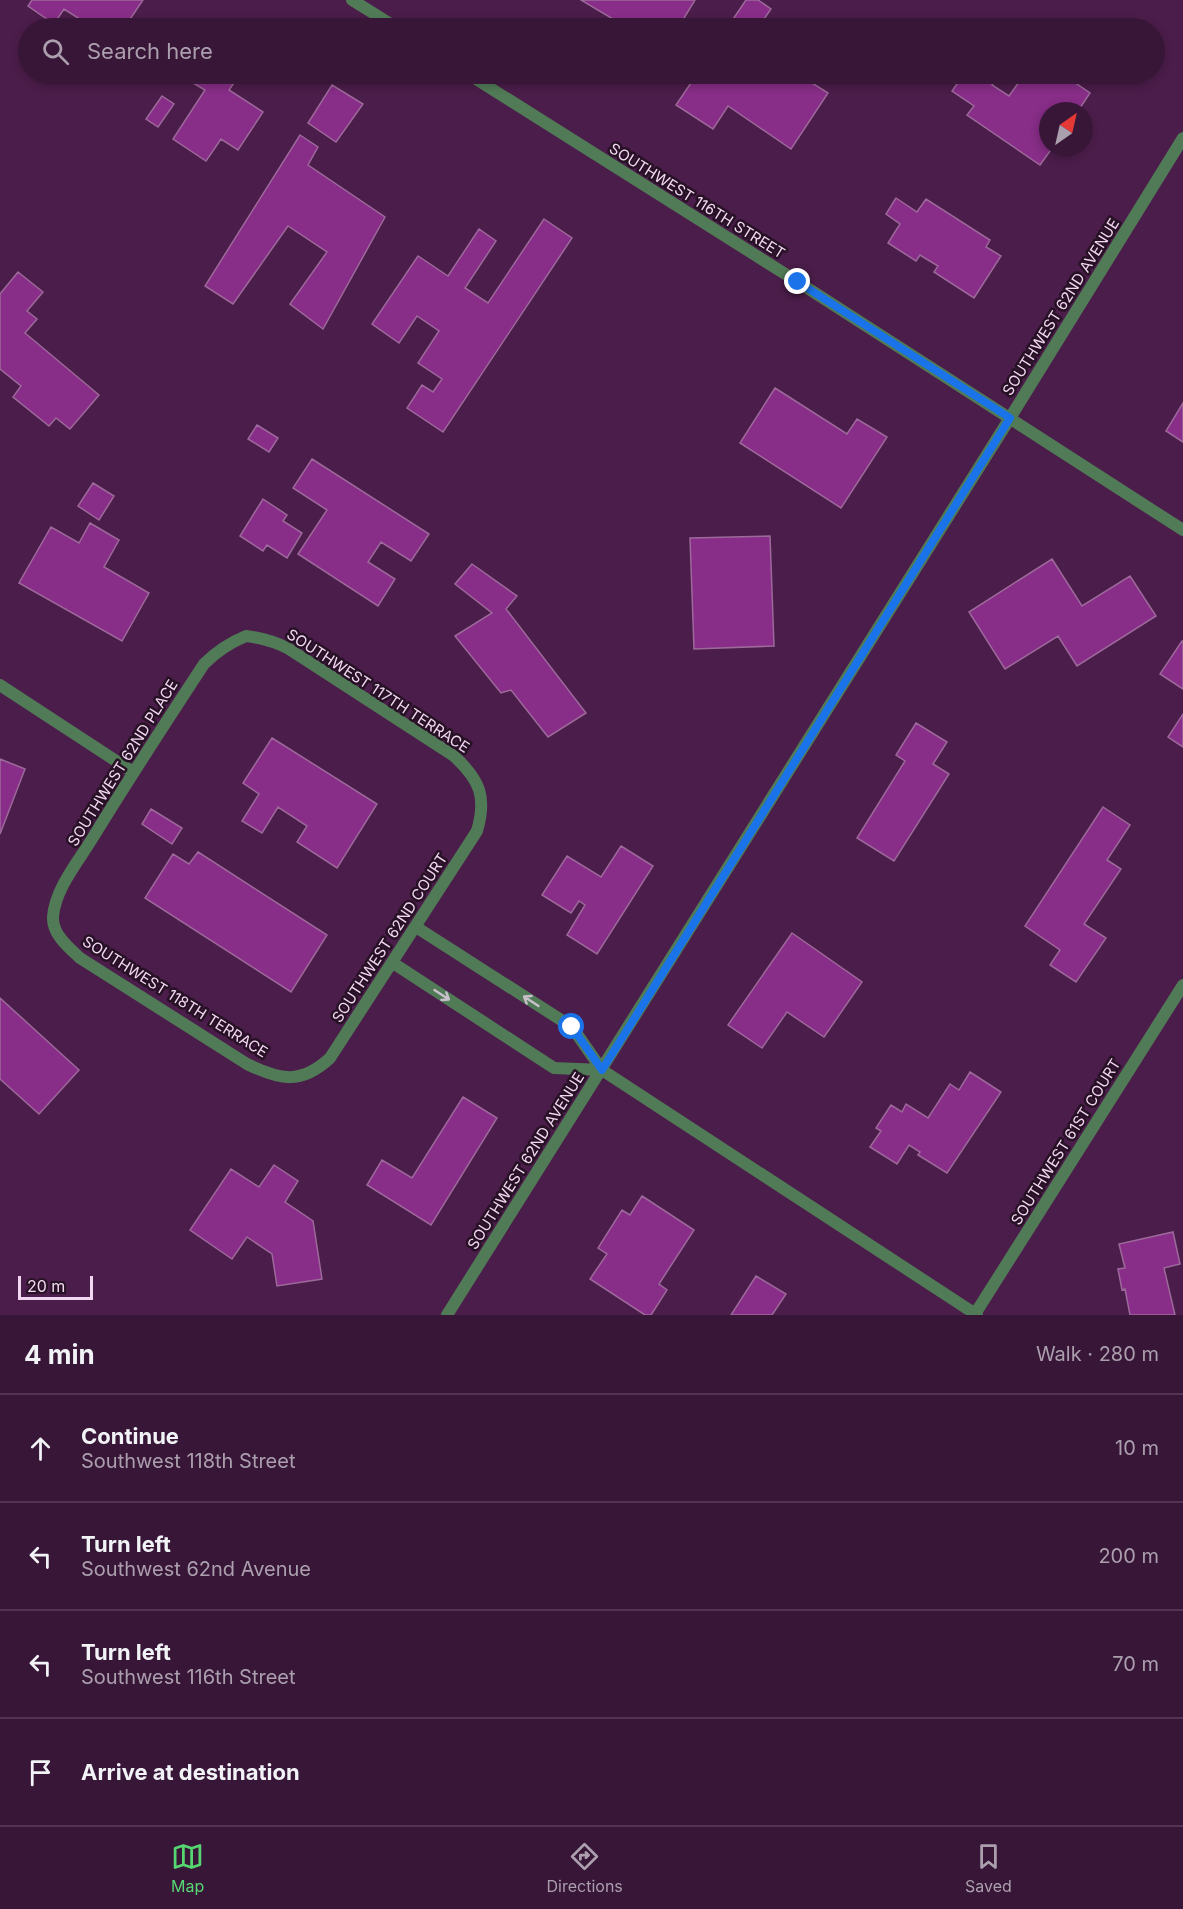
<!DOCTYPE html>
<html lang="en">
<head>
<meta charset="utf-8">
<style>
  body { margin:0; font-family:Inter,sans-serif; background:#432343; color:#f1f3f6 }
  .compass { position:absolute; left:1039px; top:102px; width:54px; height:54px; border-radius:50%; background:#381638; box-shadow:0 3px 9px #0003; rotate:34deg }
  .scale { position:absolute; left:18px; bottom:15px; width:75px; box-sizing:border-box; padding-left:6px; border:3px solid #f3d7f2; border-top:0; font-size:16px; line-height:21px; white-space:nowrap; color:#f3d7f2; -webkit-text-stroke:4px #261125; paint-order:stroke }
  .stop { position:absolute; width:18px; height:18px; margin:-14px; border:4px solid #1a73e8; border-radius:50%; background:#fff }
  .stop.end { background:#1a73e8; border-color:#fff; box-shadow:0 2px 6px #0008 }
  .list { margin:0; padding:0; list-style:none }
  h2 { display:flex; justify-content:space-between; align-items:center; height:78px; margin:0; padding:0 24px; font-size:26px }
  h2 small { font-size:20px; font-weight:400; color:#ab9fae }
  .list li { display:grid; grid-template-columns:39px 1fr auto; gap:18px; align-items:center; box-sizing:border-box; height:108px; padding:0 24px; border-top:2px solid #523553 }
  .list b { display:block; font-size:22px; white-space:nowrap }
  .list p { margin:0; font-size:20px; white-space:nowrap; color:#ab9fae }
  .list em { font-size:20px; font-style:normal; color:#ab9fae }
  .icon { flex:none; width:33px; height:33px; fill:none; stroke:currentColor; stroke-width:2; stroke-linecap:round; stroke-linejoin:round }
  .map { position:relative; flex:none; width:1183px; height:1315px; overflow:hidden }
  .search { position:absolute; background:#381638; box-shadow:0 3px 9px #0003; left:18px; right:18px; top:18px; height:66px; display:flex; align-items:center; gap:15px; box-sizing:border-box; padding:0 21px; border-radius:33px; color:#ab9fae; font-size:22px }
  .sheet { height:510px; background:#381638 }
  nav { display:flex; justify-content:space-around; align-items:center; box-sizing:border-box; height:84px; border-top:2px solid #523553; background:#381638; font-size:16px; color:#ab9fae }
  nav a { display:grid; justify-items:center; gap:3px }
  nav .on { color:#56d671 }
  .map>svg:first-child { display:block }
  .building { fill:#882d88; stroke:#9d699b; stroke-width:1.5 }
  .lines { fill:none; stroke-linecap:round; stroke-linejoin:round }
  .minor { stroke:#517b57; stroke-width:12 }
  .tertiary { stroke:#517b57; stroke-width:12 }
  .oneway { stroke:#cac0cb }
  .route { stroke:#1a73e8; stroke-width:8 }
  .labels { text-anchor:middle; stroke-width:5; stroke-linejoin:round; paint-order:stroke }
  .street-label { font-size:15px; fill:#f3d7f2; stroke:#261125 }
</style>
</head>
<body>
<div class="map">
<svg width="1183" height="1315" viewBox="0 0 1183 1315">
  <rect width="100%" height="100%" fill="#4b1d4a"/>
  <path class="building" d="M32,0h111l-19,28h-30l-30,-19 -10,15 -26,-18z
    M581,0h114l-17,28h-50z
    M746,0h12l13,9 -7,10 13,9h-50z
    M178,74h62l-11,16 34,22 -25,38 -17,-11 -15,22 -33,-22 32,-49z
    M697,74h101l30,19 -37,56 -63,-43 -15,23 -37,-24z
    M964,74h28l5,3 -5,8 17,11 15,-21 -2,-1h63l-8,10 13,9 -12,18h-30v36h5l-13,18 -73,-50 7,-9 -22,-15z
    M332,85l31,19 -27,38 -28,-19z
    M162,96l12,8 -16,23 -12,-8z
    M300,135l18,12 -10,18 77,52 -62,112 -33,-25 37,-52 -39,-26 -55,78 -28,-18z
    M896,198l21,14 9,-13 64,41 -4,7 15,9 -27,42 -40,-26 4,-6 -18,-11 -4,6 -28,-18 12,-19 -14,-10z
    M544,219l28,19 -129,194 -36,-24 15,-23 11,7 9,-13 -24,-16 21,-32 -22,-15 -18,27 -27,-19 46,-68 30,20 31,-47 17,12 -31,47 23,15z
    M18,272l25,20 -16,19 10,8 -12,14 74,62 -29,34 -14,-11 -7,8 -36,-29 8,-11 -21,-17v-75z
    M775,388l72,46 10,-15 30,18 -46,71 -101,-65z
    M1183,403v39l-17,-11z
    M257,425l21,13 -9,14 -21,-13z
    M312,459l117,75 -18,27 -30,-19 -13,20 27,17 -17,27 -80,-52 29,-44 -34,-22z
    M93,483l21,13 -15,24 -21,-14z
    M263,499l24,16 -4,6 19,12 -15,25 -20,-13 -4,6 -23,-15z
    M90,523l29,17 -15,27 45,26 -27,48 -103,-58 32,-56 28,16z
    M770,536l4,110 -80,3 -4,-111z
    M1052,559l30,47 48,-30 26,40 -79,50 -19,-30 -53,33 -36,-57z
    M472,564l45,32 -11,13 80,104 -38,24 -37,-47 -10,3 -46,-57 37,-23 -37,-29z
    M1182,641h1v48l-23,-15z
    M1183,714v33l-15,-10z
    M916,723l31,19 -14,22 16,10 -55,87 -37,-23 48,-77 -9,-6z
    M272,738l105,66 -40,64 -40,-26 10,-16 -29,-19 -16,26 -20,-12 17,-27 -16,-11z
    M0,759l25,10 -25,65z
    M1103,807l27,18 -23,35 14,9 -37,55 22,14 -30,44 -26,-17 10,-15 -35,-24z
    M151,809l31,19 -10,16 -30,-20z
    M621,846l32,20 -56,88 -30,-19 18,-30 -6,-4 -8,12 -29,-18 25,-39 34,21z
    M198,852l129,83 -36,57 -146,-94 28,-44 16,10z
    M792,933l70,49 -38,55 -37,-25 -25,36 -34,-23z
    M0,998l79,72 -40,44 -39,-35z
    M970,1072l31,20 -54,81 -29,-18 2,-3 -11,-7 -12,19 -27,-17 11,-16 -5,-3 15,-23 11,7 4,-8 22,14 22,-34 9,6z
    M463,1097l34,21 -66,107 -64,-40 15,-25 30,18z
    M274,1165l24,16 -13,21 28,19 9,58 -45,7 -5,-32 -25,-17 -15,22 -42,-29 41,-61 28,18z
    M642,1196l52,34 -35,54 8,6 -16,25h-6l-55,-36 17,-25 -9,-6 24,-38 8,5z
    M1173,1232l7,32 -16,4 11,47h-45l-5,-26 -3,1 -4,-21 7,-1 -6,-24z
    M756,1276l30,18 -14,21h-41z"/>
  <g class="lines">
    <path class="minor" d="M352,0l45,28
      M468,74l330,208 385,248
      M246,636c16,2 28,5 43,13l165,107c26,24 33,41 23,75l-147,227c-29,27 -50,22 -83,6l-167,-106c-11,-10 -28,-24 -27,-41 2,-28 25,-55 39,-78 36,-59 74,-117 112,-175 13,-13 25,-21 42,-28z
      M0,685l133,87
      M416,927l156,100 30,43 375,245
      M393,963l161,105 48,2
      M975,1314l208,-329"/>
    <path class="tertiary" d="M447,1315l563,-897 173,-280"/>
  </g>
  <defs><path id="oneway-shaft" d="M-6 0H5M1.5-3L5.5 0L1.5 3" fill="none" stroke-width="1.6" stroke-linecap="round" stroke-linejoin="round" transform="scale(1.5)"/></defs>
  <g class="oneway">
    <use href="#oneway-shaft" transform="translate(442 995) rotate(33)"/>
    <use href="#oneway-shaft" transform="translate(531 1001) rotate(-147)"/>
  </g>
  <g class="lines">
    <path class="route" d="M572,1027l30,43 408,-652 -212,-136"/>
  </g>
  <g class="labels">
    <g class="street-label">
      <text transform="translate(697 201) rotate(32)" y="5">SOUTHWEST 116TH STREET</text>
      <text transform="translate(1061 307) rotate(-58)" y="5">SOUTHWEST 62ND AVENUE</text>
      <text transform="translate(378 691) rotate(33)" y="5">SOUTHWEST 117TH TERRACE</text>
      <text transform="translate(123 763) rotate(-58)" y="5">SOUTHWEST 62ND PLACE</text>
      <text transform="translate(390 938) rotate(-57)" y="5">SOUTHWEST 62ND COURT</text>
      <text transform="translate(175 997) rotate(32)" y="5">SOUTHWEST 118TH TERRACE</text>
      <text transform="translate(1066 1142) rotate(-58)" y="5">SOUTHWEST 61ST COURT</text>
      <text transform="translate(526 1161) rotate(-58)" y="5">SOUTHWEST 62ND AVENUE</text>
    </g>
  </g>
</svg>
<svg class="compass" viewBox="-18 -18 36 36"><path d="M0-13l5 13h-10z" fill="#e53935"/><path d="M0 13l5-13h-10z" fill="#ab9fae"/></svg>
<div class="scale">20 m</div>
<div class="stop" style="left:572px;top:1027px"></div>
<div class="stop end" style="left:798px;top:282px"></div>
<div class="search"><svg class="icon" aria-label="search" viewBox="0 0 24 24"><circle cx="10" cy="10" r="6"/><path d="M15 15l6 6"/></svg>Search here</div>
</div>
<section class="sheet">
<h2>4 min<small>Walk · 280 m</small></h2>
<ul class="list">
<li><svg class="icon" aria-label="ahead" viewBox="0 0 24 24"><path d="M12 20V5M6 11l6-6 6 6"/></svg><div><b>Continue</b><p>Southwest 118th Street</p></div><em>10 m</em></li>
<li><svg class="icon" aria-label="left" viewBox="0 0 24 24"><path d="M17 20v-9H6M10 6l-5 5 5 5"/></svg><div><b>Turn left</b><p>Southwest 62nd Avenue</p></div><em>200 m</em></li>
<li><svg class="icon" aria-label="left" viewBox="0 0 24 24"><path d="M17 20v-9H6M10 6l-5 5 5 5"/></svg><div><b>Turn left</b><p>Southwest 116th Street</p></div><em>70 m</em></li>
<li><svg class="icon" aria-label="arrive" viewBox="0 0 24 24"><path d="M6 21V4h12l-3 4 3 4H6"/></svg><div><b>Arrive at destination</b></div></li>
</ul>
</section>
<nav>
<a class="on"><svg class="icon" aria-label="map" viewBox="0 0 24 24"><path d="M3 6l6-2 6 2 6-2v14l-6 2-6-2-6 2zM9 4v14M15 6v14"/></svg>Map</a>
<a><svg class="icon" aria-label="directions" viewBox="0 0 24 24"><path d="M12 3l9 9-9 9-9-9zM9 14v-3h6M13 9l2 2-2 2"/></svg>Directions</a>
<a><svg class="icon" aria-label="saved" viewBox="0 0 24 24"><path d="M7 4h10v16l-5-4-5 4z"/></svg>Saved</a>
</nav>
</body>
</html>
